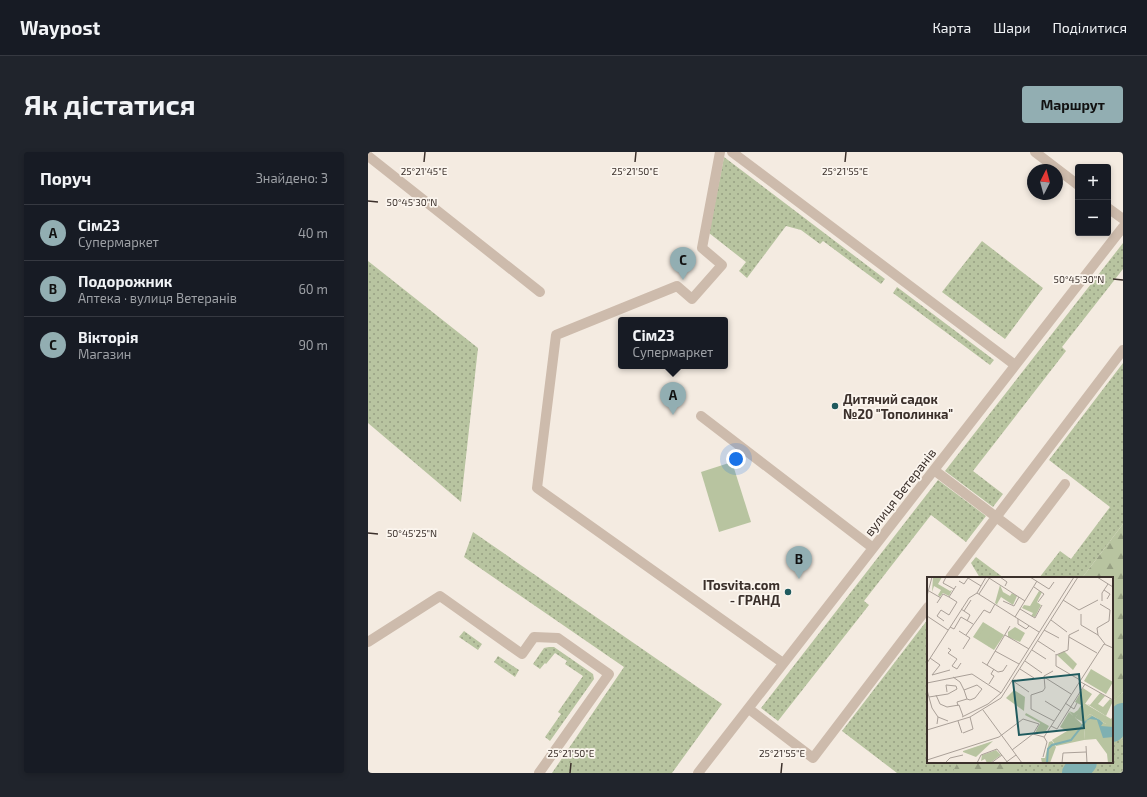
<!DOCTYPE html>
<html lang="uk">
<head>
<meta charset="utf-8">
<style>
  body { margin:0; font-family:"Exo 2",sans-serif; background:#20242c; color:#f1f3f6 }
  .controls { position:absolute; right:12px; top:12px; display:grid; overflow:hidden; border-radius:4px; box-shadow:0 2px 6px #0003 }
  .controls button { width:36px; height:36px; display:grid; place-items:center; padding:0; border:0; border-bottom:1px solid #363941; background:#171b24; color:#f1f3f6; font:20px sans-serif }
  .compass { position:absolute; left:659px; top:12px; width:36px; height:36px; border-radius:50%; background:#171b24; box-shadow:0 2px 6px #0003; rotate:6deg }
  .you { position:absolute; left:368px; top:307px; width:14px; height:14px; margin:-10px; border:3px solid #fff; border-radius:50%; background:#1a73e8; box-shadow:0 0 0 6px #1a73e833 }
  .badge { display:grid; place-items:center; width:26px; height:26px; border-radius:50%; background:#92aeb2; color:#111; font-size:13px; font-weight:700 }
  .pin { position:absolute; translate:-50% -33px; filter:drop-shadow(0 1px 2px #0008) }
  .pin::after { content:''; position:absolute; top:21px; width:14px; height:12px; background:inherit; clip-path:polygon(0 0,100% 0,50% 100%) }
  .popup { position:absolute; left:250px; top:165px; width:110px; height:52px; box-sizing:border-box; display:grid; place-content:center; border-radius:4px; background:#171b24; filter:drop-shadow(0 1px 3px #0005); font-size:13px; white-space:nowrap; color:#9ea1a6 }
  .popup b { font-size:15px; color:#f1f3f6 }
  .popup::after { content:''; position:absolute; left:50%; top:100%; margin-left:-8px; border:8px solid transparent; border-top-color:#171b24 }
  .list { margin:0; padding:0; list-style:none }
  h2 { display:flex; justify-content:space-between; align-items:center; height:52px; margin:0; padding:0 16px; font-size:17px }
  h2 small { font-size:13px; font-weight:400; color:#9ea1a6 }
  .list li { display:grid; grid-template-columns:26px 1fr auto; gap:12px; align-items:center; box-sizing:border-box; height:56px; padding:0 16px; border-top:1px solid #363941 }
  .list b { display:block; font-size:15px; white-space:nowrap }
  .list p { margin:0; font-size:13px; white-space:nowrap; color:#9ea1a6 }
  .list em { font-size:13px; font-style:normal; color:#9ea1a6 }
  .map { position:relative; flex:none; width:755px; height:621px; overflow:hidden; border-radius:4px }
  header { display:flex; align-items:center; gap:24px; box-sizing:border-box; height:56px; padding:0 20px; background:#171b24; border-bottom:1px solid #363941 }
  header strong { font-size:19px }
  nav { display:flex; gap:22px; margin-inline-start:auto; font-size:14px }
  .intro { display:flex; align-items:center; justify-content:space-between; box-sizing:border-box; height:96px; padding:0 24px }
  h1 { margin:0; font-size:28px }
  .button { padding:10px 18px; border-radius:4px; background:#92aeb2; color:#111; font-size:14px; font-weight:700 }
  main { display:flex; gap:24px; padding:0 24px }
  aside { flex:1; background:#171b24; border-radius:4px; box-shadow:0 2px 6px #0003 }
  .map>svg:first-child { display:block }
  .grass { fill:url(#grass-dots) }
  .forest { fill:url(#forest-firs) }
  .park { fill:url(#park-crowns) }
  .pitch { fill:#b8c4a0 }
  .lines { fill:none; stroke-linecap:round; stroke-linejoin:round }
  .river { stroke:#7fb0b2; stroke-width:26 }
  .minor { stroke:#cdbbac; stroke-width:10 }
  .ticks { fill:none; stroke:#3b302b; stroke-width:1.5 }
  .poi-dot { fill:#1f5a5e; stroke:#fbf5ee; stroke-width:1.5 }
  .labels { text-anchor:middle; stroke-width:3.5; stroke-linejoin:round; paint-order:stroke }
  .poi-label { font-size:13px; font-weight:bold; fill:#3b302b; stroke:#fbf5ee; text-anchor:start }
  .street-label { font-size:13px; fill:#3b302b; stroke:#fbf5ee }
  .inset-river { fill:none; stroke:#7fb0b2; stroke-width:2 }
  .inset-road { fill:none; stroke:#aaa098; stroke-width:1 }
  .view { fill:#1f5a5e; fill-opacity:0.15; stroke:#1f5a5e; stroke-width:2 }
  .inset-edge { fill:none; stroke:#3b302b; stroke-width:2 }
  .ticks-label { font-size:10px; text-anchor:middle; fill:#3b302b; stroke:#fbf5ee; stroke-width:3.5; stroke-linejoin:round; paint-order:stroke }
</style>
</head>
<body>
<header>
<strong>Waypost</strong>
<nav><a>Карта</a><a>Шари</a><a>Поділитися</a></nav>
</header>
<div class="intro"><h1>Як дістатися</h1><a class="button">Маршрут</a></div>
<main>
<aside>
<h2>Поруч<small>Знайдено: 3</small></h2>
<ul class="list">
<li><span class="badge">A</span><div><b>Сім23</b><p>Супермаркет</p></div><em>40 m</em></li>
<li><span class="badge">B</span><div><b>Подорожник</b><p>Аптека · вулиця Ветеранів</p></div><em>60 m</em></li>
<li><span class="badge">C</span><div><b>Вікторія</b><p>Магазин</p></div><em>90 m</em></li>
</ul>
</aside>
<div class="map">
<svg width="755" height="621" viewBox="0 0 755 621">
  <defs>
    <pattern id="grass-dots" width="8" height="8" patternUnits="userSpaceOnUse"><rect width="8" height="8" fill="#b8c4a0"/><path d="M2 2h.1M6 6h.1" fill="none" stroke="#97a083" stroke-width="1.8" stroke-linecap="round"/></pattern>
    <pattern id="forest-firs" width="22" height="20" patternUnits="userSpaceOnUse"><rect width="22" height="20" fill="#b8c4a0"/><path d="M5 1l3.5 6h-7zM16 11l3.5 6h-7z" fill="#97a083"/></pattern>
    <pattern id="park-crowns" width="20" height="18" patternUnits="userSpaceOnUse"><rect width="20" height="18" fill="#b8c4a0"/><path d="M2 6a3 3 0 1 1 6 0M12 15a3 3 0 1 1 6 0" fill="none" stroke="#97a083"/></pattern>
  </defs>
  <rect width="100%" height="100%" fill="#f4ebe1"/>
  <path class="grass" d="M356,5l161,122 -4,5 -58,-43 -3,3 -19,-14 -15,-4 -39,52 -8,-7 7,-9 -37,-29z
    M614,89l61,47 -38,51 -63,-47z
    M755,91v26l-61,78 4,4 -93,120 30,23 -10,13 -48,-36z
    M0,109l110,87 -17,154 -93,-79z
    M529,135l97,73 -4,5 -97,-72z
    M755,211v161l-41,54h-43l21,-27 11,8 39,-52 -61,-47z
    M570,328l48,36 -20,26 -35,-27 -67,86 5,4 -91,116 -17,-13z
    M105,380l249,172 -50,69h-120l72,-106 -160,-110z
    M608,405l28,21h-24l-9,-15z
    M560,467v143h184v-39l11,18v32h-226l-55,-42z
    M96,479l18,13 -4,6 -19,-13z
    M181,495h5l39,27 1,5 -44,62 -5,-4 16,-23 -3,-2 25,-36 -18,-12 2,-3 -12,-8 -9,11 -1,-1 -5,6 -7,-5 11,-16z
    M130,504l21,14 -4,7 -21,-15z"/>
  <path class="forest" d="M755,372v168l-8,8 -3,-1v-121h-30z
    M590,610h61l-6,11h-61z"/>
  <path class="park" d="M755,540v49l-11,-18v-21z"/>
  <path class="pitch" d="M364,310l19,60 -32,10 -18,-60z"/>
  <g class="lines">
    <path class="river" d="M744,577l11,-13
      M707,621l9,-11"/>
    <path class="minor" d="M352,0l-18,96 20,17 -30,34 -15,-13 -121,49 -19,153 246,175
      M364,0l283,213
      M667,0l43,33
      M0,4l172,136
      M740,56l15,11
      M333,264l172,132
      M566,318l90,68 41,-54
      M582,426l173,-228
      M0,490l72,-46 82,58 12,-17 24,1 51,36 -70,99
      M381,557l64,49 115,-151
      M330,621l425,-546"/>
  </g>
  <path class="ticks" d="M56,10l1,-10M267,10l1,-10M477,10l1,-10M0,49l10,1M745,127l10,1M0,381l10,1M202,621l1,-10M413,621l1,-10"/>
  <g class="poi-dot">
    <circle cx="467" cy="254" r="4"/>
    <circle cx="420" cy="440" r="4"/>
  </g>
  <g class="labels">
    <g class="poi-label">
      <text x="475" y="252">Дитячий садок<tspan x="475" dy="15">№20 "Тополинка"</tspan></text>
      <text x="412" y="438" text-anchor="end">ITosvita.com<tspan x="412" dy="15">- ГРАНД</tspan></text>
    </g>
    <g class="street-label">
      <text transform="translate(532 340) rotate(-52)" y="5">вулиця Ветеранів</text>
    </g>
  </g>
  <g transform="translate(559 425)">
    <rect width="186" height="186" fill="#f4ebe1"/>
    <path d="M6,0h9l-4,7 12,7 2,-1 -3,6 -6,-3 -3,4 -2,-2 3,-5 -7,-4 -2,6zM73,8l3,7 7,4 2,-3 5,3 -4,9 -12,-8 -4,7 2,2 -4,-3zM112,14l3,1 -5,10 4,3 -6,12 -4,-1 2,-3 -11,-5 2,-3 6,1zM88,50l10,6 -5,9 -12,-5v-5zM137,74l13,13 -4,6 -16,-15zM164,92l22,13 -7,12 -22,-13zM156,111l9,6 -17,24 -6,-7 5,2 4,-3 3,-5 -6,-3zM87,113l11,7 -1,14 -18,-13zM173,116l5,3 -7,8 5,3 7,-8 3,2 -7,15 -19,-12 3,1zM142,135l16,15 -1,13 -28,6 -4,-6 15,-9 -7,-4zM99,136l23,13 -4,7h-10l5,-10 -15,-8zM66,164l-17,16 -13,-5v-1zM125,164l4,6 -6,16h-8l-1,-5h4l4,-16zM69,173l5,5 -11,8h-3l-2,-4 -4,2 1,-6z" fill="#b8c4a0"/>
    <path d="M157,126l27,16 2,-3v8h-7l-16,-10 -7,8 -8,-4z" fill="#b8c4a0"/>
    <path d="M56,45l21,13 -10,15 -21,-13zM163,137l16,10h7v39h-5l-1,-9 -11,-15 -12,1 1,-13 -3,-5z" fill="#b8c4a0"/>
    <path d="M59,48l8,4 -8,13 -8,-5zM68,54l4,5 -6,10 -4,1 -2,-5z" fill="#b8c4a0"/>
    <path d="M165,139l8,4 3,3 -2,3 12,1v10l-10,1 -6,-18 -7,-1 -6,3z" fill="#7fb0b2"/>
    <path class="inset-river" d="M120,186l1,-14 4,-4 19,-5 15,-19"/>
    <path class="inset-road" d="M19,0l-3,6 11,6M73,0l7,5 -2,4M103,0l19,12 5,-7M170,0l16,10M62,1l36,23M32,4l5,3 4,-6 13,8M107,10l10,7 -6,8M177,13l6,4 -3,5M2,14l12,7M50,16l62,39M52,17l11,-17M0,19l5,-19M136,23l16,10 19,-10M76,24l11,5 5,-9M175,24v-8l6,-9M10,26l6,-9 6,3 7,-11M34,32l9,6 -3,6M93,32l15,9 7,-13M37,34l7,-11M154,37v11l17,10 7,9M0,39l21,14M34,40l12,7M88,40l22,-36M91,42v5l8,5 3,-3M124,43l16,12M17,44l-7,-5 4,-6 8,5 8,-13 -8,-5M23,50l4,2 7,-12M117,53l15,8M32,54l11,7 -7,11M39,58l18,-25 6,3 5,-9M78,58l24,14M171,58l-1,-7 12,-7 1,-11 -10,-6M142,60l28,16M111,64l17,11M21,71l3,2 -3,3 9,6 -5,7 5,3 4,-6M105,73l14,9M68,74l24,13M129,77v12l24,14M129,78l12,-5 1,-15 10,-5M3,81l10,7 -8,10 18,-5M98,84l17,12M55,85l16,10 5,-1 4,-6M0,86l42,-65 8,-5 9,-16M60,88l23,-39M93,92l14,9M126,94l-9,5 1,12 -2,3 -12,4v14l23,12M26,100l7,5 4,8 13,-5 5,4 -7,9 -5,2 -3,-1M117,100l27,17M86,104l16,11M152,104l34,19M0,106l45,-9 29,19M62,107l5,-8 -3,-2 3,-5M0,113l5,18 6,9M9,118l4,9 7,3 12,-2 4,11M2,120l19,-3 9,-5 -1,-3 -10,-1 1,7M118,124l16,10M138,126l9,6 3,-6M31,129l-1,-4 10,-3 -3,-9M56,133l39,53M35,140l26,-13 13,-11 73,-116M31,144l4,12M10,147l1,-7 10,4M124,149l6,3 28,-45M0,153l43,-13 31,-19 77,-121M36,156l10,-4 -3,-12M106,157l11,3 60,-93 9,4M159,169l1,17M85,173l21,-16M116,180l4,-15 -3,-5M0,183l72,-23 24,-18 16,5 -6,10M18,186l5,-5 13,-3M50,186l4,-8 16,-6 11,14M64,186l11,-8M78,186l11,-8M135,186l1,-10 23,-1"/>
    <path class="view" d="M152,97l5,54 -65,7 -6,-54z"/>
    <rect width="186" height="186" class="inset-edge"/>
  </g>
  <g class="ticks-label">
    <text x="56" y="23">25°21'45"E</text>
    <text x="267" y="23">25°21'50"E</text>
    <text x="477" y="23">25°21'55"E</text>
    <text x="44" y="54">50°45'30"N</text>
    <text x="711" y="131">50°45'30"N</text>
    <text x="44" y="385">50°45'25"N</text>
    <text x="203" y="605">25°21'50"E</text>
    <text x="414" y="605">25°21'55"E</text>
  </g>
</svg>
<div class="controls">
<button>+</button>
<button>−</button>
</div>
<svg class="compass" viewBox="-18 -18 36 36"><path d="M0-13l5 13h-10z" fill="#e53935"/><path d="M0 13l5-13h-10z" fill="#9ea1a6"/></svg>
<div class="you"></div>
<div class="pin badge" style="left:305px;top:263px">A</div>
<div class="popup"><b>Сім23</b>Супермаркет</div>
<div class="pin badge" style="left:431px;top:427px">B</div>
<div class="pin badge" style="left:315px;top:128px">C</div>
</div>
</main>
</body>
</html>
